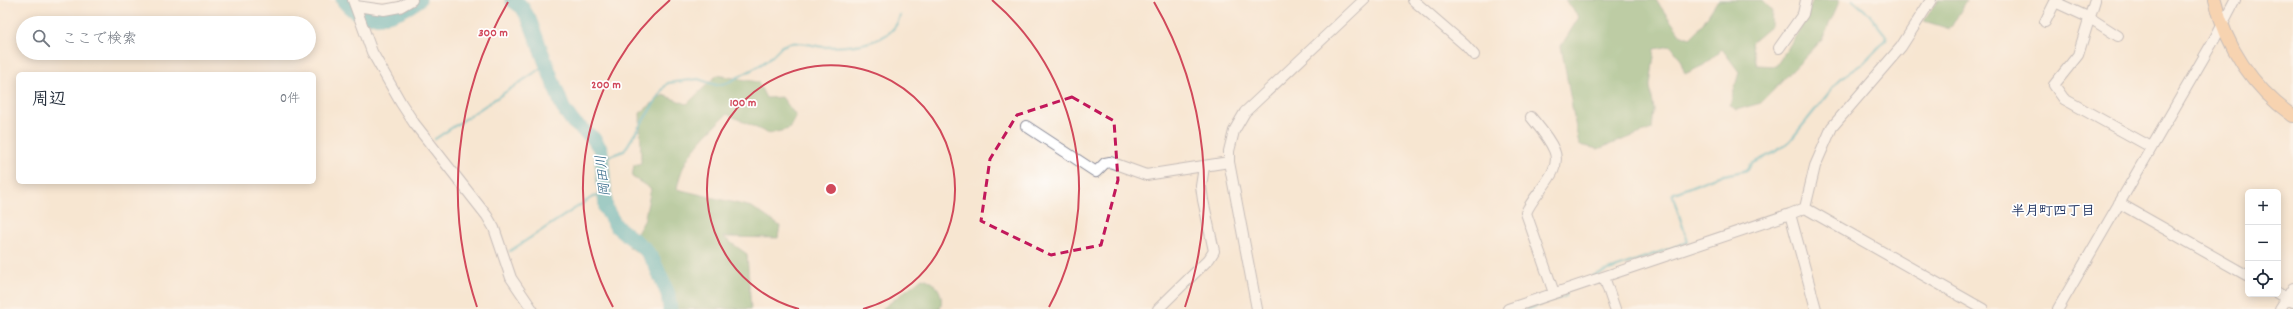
<!DOCTYPE html>
<html lang="ja">
<head>
<meta charset="utf-8">
<style>
  body { margin:0; font-family:Dekko,"Klee One",sans-serif; background:#f2f2f3; color:#1f2937 }
  .controls { position:absolute; right:12px; bottom:12px; display:grid; overflow:hidden; border-radius:6px; box-shadow:0 2px 10px #0003 }
  .controls button { width:36px; height:36px; display:grid; place-items:center; padding:0; border:0; border-bottom:1px solid #e0e1e3; background:#fff; color:#1f2937; font:20px sans-serif }
  .list { margin:0; padding:0; list-style:none }
  h2 { display:flex; justify-content:space-between; align-items:center; height:52px; margin:0; padding:0 16px; font-size:17px }
  h2 small { font-size:13px; font-weight:400; color:#747a83 }
  .icon { flex:none; width:22px; height:22px; fill:none; stroke:currentColor; stroke-width:2; stroke-linecap:round; stroke-linejoin:round }
  .map { position:relative; flex:none; width:2293px; height:309px; overflow:hidden }
  .search { position:absolute; background:#fff; box-shadow:0 2px 10px #0003; left:16px; top:16px; width:300px; height:44px; display:flex; align-items:center; gap:10px; box-sizing:border-box; padding:0 14px; border-radius:22px; color:#747a83; font-size:15px }
  .panel { position:absolute; background:#fff; box-shadow:0 2px 10px #0003; left:16px; top:72px; width:300px; height:112px; border-radius:6px }
  .map>svg:first-child { display:block }
  .forest { fill:#74ae6d; stroke:#486e66 }
  .lines { fill:none; stroke-linecap:round; stroke-linejoin:round }
  .stream { stroke:#39aab4; stroke-width:2.5 }
  .river { stroke:#39aab4; stroke-width:15 }
  .minor-casing { stroke:#898a98; stroke-width:12 }
  .major-casing { stroke:#898a98; stroke-width:14 }
  .minor { stroke:#fff; stroke-width:10 }
  .major { stroke:#f7bd88; stroke-width:12 }
  .marked { fill:none; stroke:#c2185b; stroke-width:3; stroke-dasharray:8 5; stroke-linejoin:round }
  .ring { fill:none; stroke:#d1495b; stroke-width:2 }
  .labels { text-anchor:middle; stroke-width:3.5; stroke-linejoin:round; paint-order:stroke }
  .water-label { font-size:14px; font-style:italic; fill:#276080; stroke:#fff }
  .neighbourhood-label { font-size:14px; font-weight:bold; fill:#1b2f5e; stroke:#fff }
  .centre { fill:#d1495b; stroke:#fff; stroke-width:2 }
  .ring-label { font-size:12px; text-anchor:middle; font-weight:bold; fill:#d1495b; stroke:#fff; stroke-width:3.5; stroke-linejoin:round; paint-order:stroke }
</style>
</head>
<body>
<div class="map">
<svg width="2293" height="309" viewBox="0 0 2293 309">
  <rect width="100%" height="100%" fill="#fff"/>
  <filter id="ink" filterUnits="userSpaceOnUse"><feTurbulence type="fractalNoise" baseFrequency=".025" numOctaves="2"/><feDisplacementMap in="SourceGraphic" scale="8" xChannelSelector="R" yChannelSelector="G"/><feConvolveMatrix kernelMatrix="1 2 1 2 8 2 1 2 1" color-interpolation-filters="sRGB"/></filter>
  <filter id="wash" filterUnits="userSpaceOnUse"><feTurbulence type="fractalNoise" baseFrequency=".012" numOctaves="4" result="noise"/><feDisplacementMap in="SourceGraphic" scale="16" xChannelSelector="R" yChannelSelector="G"/><feGaussianBlur stdDeviation="0.9" result="paint"/><feColorMatrix in="noise" values="0 0 0 0 0 0 0 0 0 0 0 0 0 0 0 0 0 1.4 0 .05"/><feComposite in="paint" operator="in"/></filter>
  <g filter="url(#wash)">
    <rect width="100%" height="100%" fill="#f7e6d1"/>
    <path class="forest" d="M1565,0h91l24,34 10,4 9,-9 19,-29h44l10,10 -1,16 -20,17 6,22 19,1 25,-38 12,-28h27l-18,40 -61,63 -25,7 -6,-5 9,-33 -17,-23 -18,16 -19,9 -6,-17 -8,-11 -16,3 -5,37 4,24 -2,19 -54,20 -19,-4 -18,-99 18,-29z
      M1938,0h29l-17,29 -26,-8z
      M717,75l41,7 8,16 16,-1 14,19 -7,13 -20,5 -42,-20c-24,24 -44,40 -50,75l75,18 28,19 -2,12 -55,-1 24,17 4,55h-75l-13,-41 -34,-21 15,-26 7,-32 -19,-12 2,-12 7,-2 -1,-50 23,-18 24,9z
      M922,278c15,3 23,17 18,31h-58z"/>
    <g class="lines">
      <path class="stream" d="M435,139l111,-74
        M603,158l21,-7 41,-65 3,-3 30,-4 18,6 11,-2 30,-16 12,-8 13,-13 8,-3c11,-2 22,3 34,4 25,0 70,-2 76,-32
        M510,251l84,-55 10,-2
        M1592,276l96,-34 -16,-48 43,-17 33,-7 3,-6 26,-13 13,-10 50,-62 23,-16 23,-23 1,-3 -18,-23 -16,-14
        M1527,309l39,-13v-3"/>
      <path class="river" d="M343,0c20,27 53,17 76,0
        M512,0l10,7 7,12 34,89 10,14 20,16 8,12 5,59 10,17 29,23 9,13 14,32 2,15"/>
    </g>
  </g>
  <g filter="url(#ink)">
    <g class="lines">
      <defs>
        <path id="minor" d="M353,0l19,52 29,51 13,20 73,93 7,12 17,50 21,31
          M1413,0l52,45 9,10
          M2095,0l-17,55 -24,30 10,14 87,48
          M2055,2l35,16 28,18
          M356,6l28,4 16,-3 12,-7
          M2045,22l11,-22
          M1779,48l24,-34 3,-14
          M1531,117c8,10 18,21 23,33 10,22 -21,43 -28,63l28,80
          M1026,126l70,46 9,-9 5,-1 36,13 83,-13
          M2119,203l129,73
          M1805,208l10,-42 17,-39 69,-80 30,-47
          M1805,208l178,101
          M1805,208l-15,6 26,95
          M1604,277l11,32
          M2278,293l15,9
          M1158,309l51,-50 5,-8 -11,-51 -2,-14 3,-19
          M1257,309l-28,-147v-11l5,-20 11,-19 119,-112
          M1508,309l282,-95
          M2058,309l157,-271 20,-38
          M2280,309l13,-21"/>
        <path id="major" d="M2215,0c11,47 38,88 78,116"/>
      </defs>
      <use href="#minor" class="minor-casing"/>
      <use href="#major" class="major-casing"/>
      <use href="#minor" class="minor"/>
      <use href="#major" class="major"/>
    </g>
  </g>
  <path d="M0 0H2293V309H0ZM1072,97l42,24 4,59 -17,65 -50,10 -70,-34 9,-62 27,-44z" fill="#f7e6d1" fill-opacity=".55" fill-rule="evenodd"/>
  <path class="marked" d="M1072,97l42,24 4,59 -17,65 -50,10 -70,-34 9,-62 27,-44z"/>
  <g class="ring">
    <path d="M799 309A124 124 0 1 1 863 309"/>
    <path d="M613 307A248 248 0 0 1 670 0M992 0A248 248 0 0 1 1049 307"/>
    <path d="M477 307A373 373 0 0 1 508 2M1154 2A373 373 0 0 1 1185 307"/>
  </g>
  <g class="labels">
    <g class="water-label">
      <text transform="translate(602 176) rotate(-96)" y="5">岡田川</text>
    </g>
    <g class="neighbourhood-label">
      <text x="2053" y="215">半月町四丁目</text>
    </g>
  </g>
  <circle cx="831" cy="189" r="6" class="centre"/>
  <g class="ring-label">
    <text x="493" y="36">300 m</text>
    <text x="606" y="88">200 m</text>
    <text x="743" y="106">100 m</text>
  </g>
</svg>
<div class="controls">
<button>+</button>
<button>−</button>
<button><svg class="icon" aria-label="locate" viewBox="0 0 24 24"><circle cx="12" cy="12" r="6"/><path d="M12 2v4M12 18v4M2 12h4M18 12h4"/></svg></button>
</div>
<div class="search"><svg class="icon" aria-label="search" viewBox="0 0 24 24"><circle cx="10" cy="10" r="6"/><path d="M15 15l6 6"/></svg>ここで検索</div>
<section class="panel">
<h2>周辺<small>0件</small></h2>
<ul class="list">
</ul>
</section>
</div>
</body>
</html>
